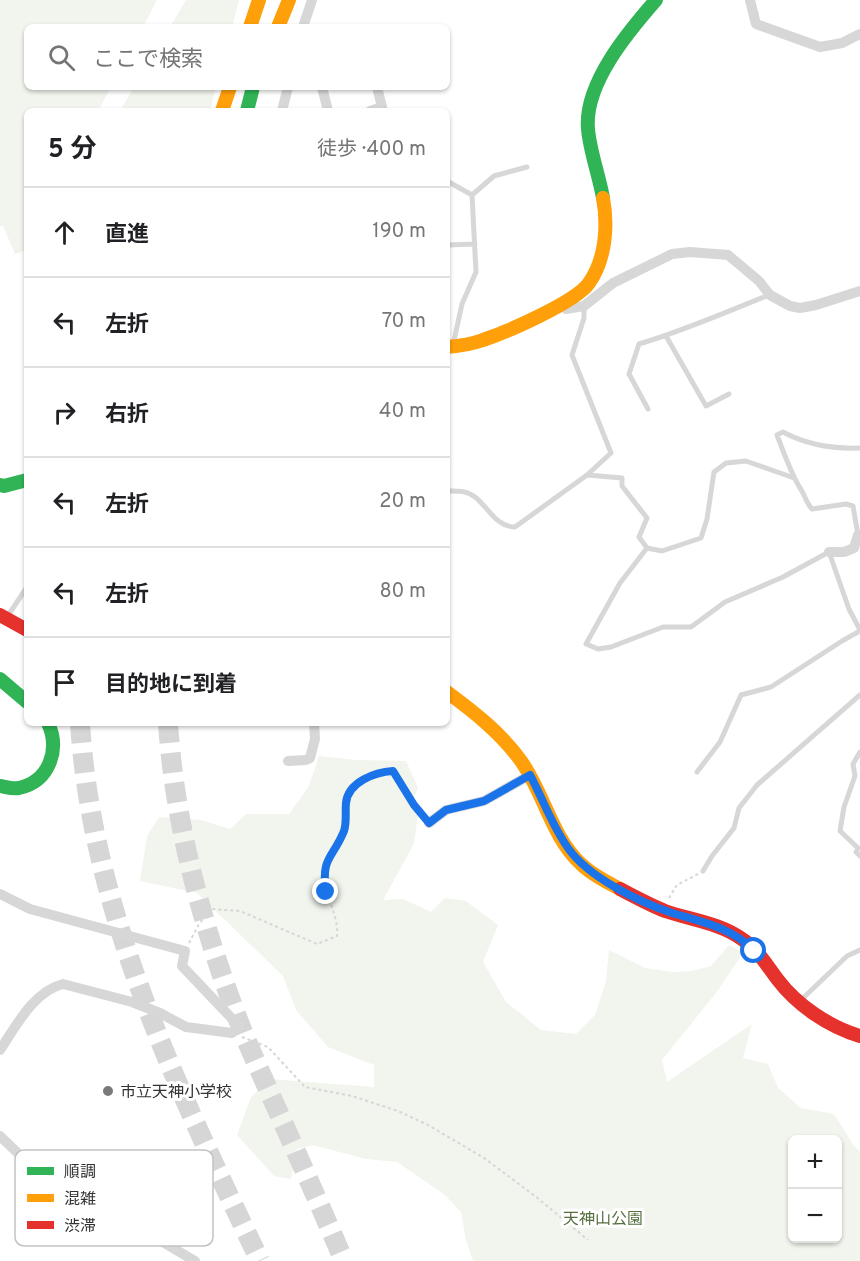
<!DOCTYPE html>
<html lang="ja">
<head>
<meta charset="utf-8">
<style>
  body { margin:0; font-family:Overpass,"Noto Sans JP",sans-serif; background:#f2f2f2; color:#202124 }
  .controls { position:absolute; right:18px; bottom:18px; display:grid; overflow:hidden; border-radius:9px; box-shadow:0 2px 4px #0004 }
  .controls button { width:54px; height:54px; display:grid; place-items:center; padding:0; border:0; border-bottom:2px solid #e0e0e0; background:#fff; color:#202124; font:30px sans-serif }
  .stop { position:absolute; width:18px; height:18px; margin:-14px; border:4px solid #1a73e8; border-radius:50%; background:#fff }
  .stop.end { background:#1a73e8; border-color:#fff; box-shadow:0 2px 6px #0008 }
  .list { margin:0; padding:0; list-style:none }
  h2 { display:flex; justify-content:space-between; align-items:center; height:78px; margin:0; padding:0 24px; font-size:26px }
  h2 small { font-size:20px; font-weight:400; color:#757577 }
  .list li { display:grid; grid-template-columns:39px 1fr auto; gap:18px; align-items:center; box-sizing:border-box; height:90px; padding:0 24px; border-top:2px solid #e0e0e0 }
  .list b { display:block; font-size:22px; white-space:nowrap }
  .list em { font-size:20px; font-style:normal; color:#757577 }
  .icon { flex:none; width:33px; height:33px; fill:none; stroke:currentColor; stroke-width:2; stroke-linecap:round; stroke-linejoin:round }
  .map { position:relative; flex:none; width:860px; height:1261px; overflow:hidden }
  .search { position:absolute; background:#fff; box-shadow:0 2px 4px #0004; left:24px; top:24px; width:426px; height:66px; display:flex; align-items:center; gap:15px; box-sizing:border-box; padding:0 21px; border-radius:9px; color:#757577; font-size:22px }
  .panel { position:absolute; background:#fff; box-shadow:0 2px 4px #0004; left:24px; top:108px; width:426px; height:618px; border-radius:9px }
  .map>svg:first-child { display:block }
  .green { fill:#f1f5ed; fill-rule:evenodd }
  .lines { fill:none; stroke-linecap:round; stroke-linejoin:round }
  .highway-tunnel { stroke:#d6d6d6; stroke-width:20; stroke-dasharray:20 10; stroke-linecap:butt }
  .path { stroke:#d6d6d6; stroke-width:2; stroke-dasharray:3 3; stroke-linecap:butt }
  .lane { stroke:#d7d7d7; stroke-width:5 }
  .street { stroke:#d7d7d7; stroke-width:10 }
  .fast { stroke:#30b455; stroke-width:14 }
  .slow { stroke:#ff9f0a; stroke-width:14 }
  .jam { stroke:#e5322d; stroke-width:14 }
  .route { stroke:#1a73e8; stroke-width:8 }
  .poi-dot { fill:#7a7a7a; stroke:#fff; stroke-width:2 }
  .labels { text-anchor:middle; stroke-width:6; stroke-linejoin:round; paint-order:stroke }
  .poi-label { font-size:16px; fill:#333; stroke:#fff; text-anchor:start }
  .park-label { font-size:16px; fill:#56703f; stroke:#fff }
  .key { fill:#fff; stroke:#c2c2c2; stroke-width:1.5 }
  .key-label { font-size:16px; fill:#333 }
</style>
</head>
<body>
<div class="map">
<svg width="860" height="1261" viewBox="0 0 860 1261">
  <rect width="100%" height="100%" fill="#fff"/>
  <path class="green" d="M0,0h157l-14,27h-116v60h84l-13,24h-71v139l-12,4 -12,-28h-3z
    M186,0h53l-7,27h-62z
    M134,87h82l-6,24h-90z
    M319,756l37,4 50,1 12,27 -7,17 7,9 -4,30 -31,56 20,-1 28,13 14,-14 21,3 32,24 -15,37 23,40 35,28 35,4 19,-19 11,-34 3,-31 36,18 27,4 20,-1 19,-5 18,-21 14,8 -27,40 -54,67 5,22 85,-58 -9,34 25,6 10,24 23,20 33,6 20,32 6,5v110h-387l-7,-21 -5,-28 -16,-17 -48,-33 -31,-3 -53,-14 -16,4 -6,30 -17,-3 -37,-41 14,-38 19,-18 104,8v-22l-46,-18 -32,-37 -13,-34 -86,-83 -57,-12 7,-45 12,-19 42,3 29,9 16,-15h43l20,-28zM792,1140h46v98h-46z"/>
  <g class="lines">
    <path class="highway-tunnel" d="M80,723c12,191 99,368 180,538
      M168,723c6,93 30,187 62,275 13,37 30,73 46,109 23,51 46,103 68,154"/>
    <path class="path" d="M669,898l8,-13 21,-11
      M189,943l10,-19 12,-15 29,2 77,33 20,-8c2,-21 -12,-38 -13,-59 -1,-17 12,-27 18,-42 4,-11 3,-21 4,-32 3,-22 29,-31 47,-32l30,45
      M242,1037l26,10 37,40 47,9 46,15 30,14 56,33 51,38 53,44"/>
    <path class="lane" d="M447,181l25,14
      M447,245l28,-1
      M666,336l40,70 23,-12
      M453,345l9,-41 14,-32 -4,-77 22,-19 33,-9
      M648,409l-19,-35 10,-30c44,-13 87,-32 130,-49
      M587,475l35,3v8l25,32 -8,19 8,11 15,3 39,-13 6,-19 7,-47 12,-9 20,-2 48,17
      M447,491c10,0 19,-1 28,6 13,10 21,30 40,30l72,-52 24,-22 -39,-98 12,-37v-12
      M858,535l-5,-29 -7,-2 -34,5c-6,-6 -7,-14 -12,-21 -10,-17 -16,-35 -23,-53l6,-3c24,13 50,17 77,16
      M647,548l-27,35 -34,61 12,5 13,-2 52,-20h28l34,-25 58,-25 46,-25 20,57 11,21
      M7,617l20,-30
      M860,752l-7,12 2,12 -11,31 -4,24 18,17 -2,4 4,4
      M697,772l23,-30 21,-47 30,-8 71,-46 18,-10
      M703,871l9,-15 22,-28 5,-20 18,-23 103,-90
      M800,1001l47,-45 13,-6"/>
    <path class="street" d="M750,0l6,24 64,23 22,-4 18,-9
      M303,27l9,-27
      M322,87l6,24
      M282,111l6,-24
      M370,111l12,-4 -5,-20
      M559,304l7,5 18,-3 29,-23 59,-29 18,-2 38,3 31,26 11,14 20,11 10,2 16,-3 44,-14
      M829,552h15l10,-4 4,-13
      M288,761l18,-1 4,-2 5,-19 -1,-16
      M429,823l17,-13 38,-9 46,-26
      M0,894l30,15 155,42 -3,15 57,60 -7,7 -46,-6 -26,-14 -28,-11 -69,-18c-29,7 -47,42 -63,66
      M0,1136l24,23 18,12 153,90"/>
    <path class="fast" d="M247,111l6,-24
      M603,198c-4,-23 -13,-46 -15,-69 -4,-45 40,-97 68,-129
      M0,485l4,1 23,-6
      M0,679l27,23
      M0,786c6,1 13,3 19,2 31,-7 41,-39 29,-65"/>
    <path class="slow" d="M250,27l9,-27
      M278,27l11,-27
      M222,111l8,-24
      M447,347c13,-1 25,-3 36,-7 24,-8 93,-38 106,-57 17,-24 19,-58 14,-85
      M447,692c27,20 54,41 74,69 23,32 30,75 60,103 11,11 26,18 39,25"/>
    <path class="jam" d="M0,615l27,15
      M620,889c15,8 30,16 45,22 26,9 55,12 77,28 16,10 25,27 36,41 19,25 51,47 82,56"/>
  </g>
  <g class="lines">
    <path class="route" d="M326,892c-5,-35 6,-32 18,-61 3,-9 1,-19 2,-28 2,-21 29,-31 47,-32l21,34 15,18 17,-13 38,-9 46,-26c13,24 22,51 38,73 20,29 71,54 104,65 30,9 61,15 82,38"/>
  </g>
  <circle class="poi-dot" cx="108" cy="1091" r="6"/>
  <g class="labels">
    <g class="poi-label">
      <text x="120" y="1097">市立天神小学校</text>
    </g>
    <g class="park-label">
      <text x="603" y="1224">天神山公園</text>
    </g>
  </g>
  <rect x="15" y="1150" width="198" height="96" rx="9" class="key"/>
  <rect x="27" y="1167" width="27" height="8" fill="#30b455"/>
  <rect x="27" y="1194" width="27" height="8" fill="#ff9f0a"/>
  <rect x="27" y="1221" width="27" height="8" fill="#e5322d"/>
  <g class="key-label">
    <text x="64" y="1177">順調</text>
    <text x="64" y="1204">混雑</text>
    <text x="64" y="1231">渋滞</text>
  </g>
</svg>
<div class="controls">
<button>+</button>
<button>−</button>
</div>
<div class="stop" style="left:754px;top:951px"></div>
<div class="stop end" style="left:326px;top:892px"></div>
<div class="search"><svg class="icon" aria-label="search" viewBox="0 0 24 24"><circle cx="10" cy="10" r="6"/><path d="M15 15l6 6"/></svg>ここで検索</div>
<section class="panel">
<h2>5 分<small>徒歩 · 400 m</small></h2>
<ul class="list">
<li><svg class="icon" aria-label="ahead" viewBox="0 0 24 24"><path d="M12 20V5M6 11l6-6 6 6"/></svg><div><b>直進</b></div><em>190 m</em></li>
<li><svg class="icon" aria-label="left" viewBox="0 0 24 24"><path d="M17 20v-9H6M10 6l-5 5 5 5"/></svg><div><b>左折</b></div><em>70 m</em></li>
<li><svg class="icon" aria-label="right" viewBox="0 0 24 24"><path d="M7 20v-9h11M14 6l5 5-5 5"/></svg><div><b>右折</b></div><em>40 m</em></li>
<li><svg class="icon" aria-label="left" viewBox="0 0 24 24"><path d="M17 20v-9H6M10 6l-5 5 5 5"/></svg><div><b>左折</b></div><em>20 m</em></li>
<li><svg class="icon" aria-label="left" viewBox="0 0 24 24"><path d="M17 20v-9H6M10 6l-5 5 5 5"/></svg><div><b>左折</b></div><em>80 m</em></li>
<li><svg class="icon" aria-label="arrive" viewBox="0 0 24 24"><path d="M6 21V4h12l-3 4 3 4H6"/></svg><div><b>目的地に到着</b></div></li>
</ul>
</section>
</div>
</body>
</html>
